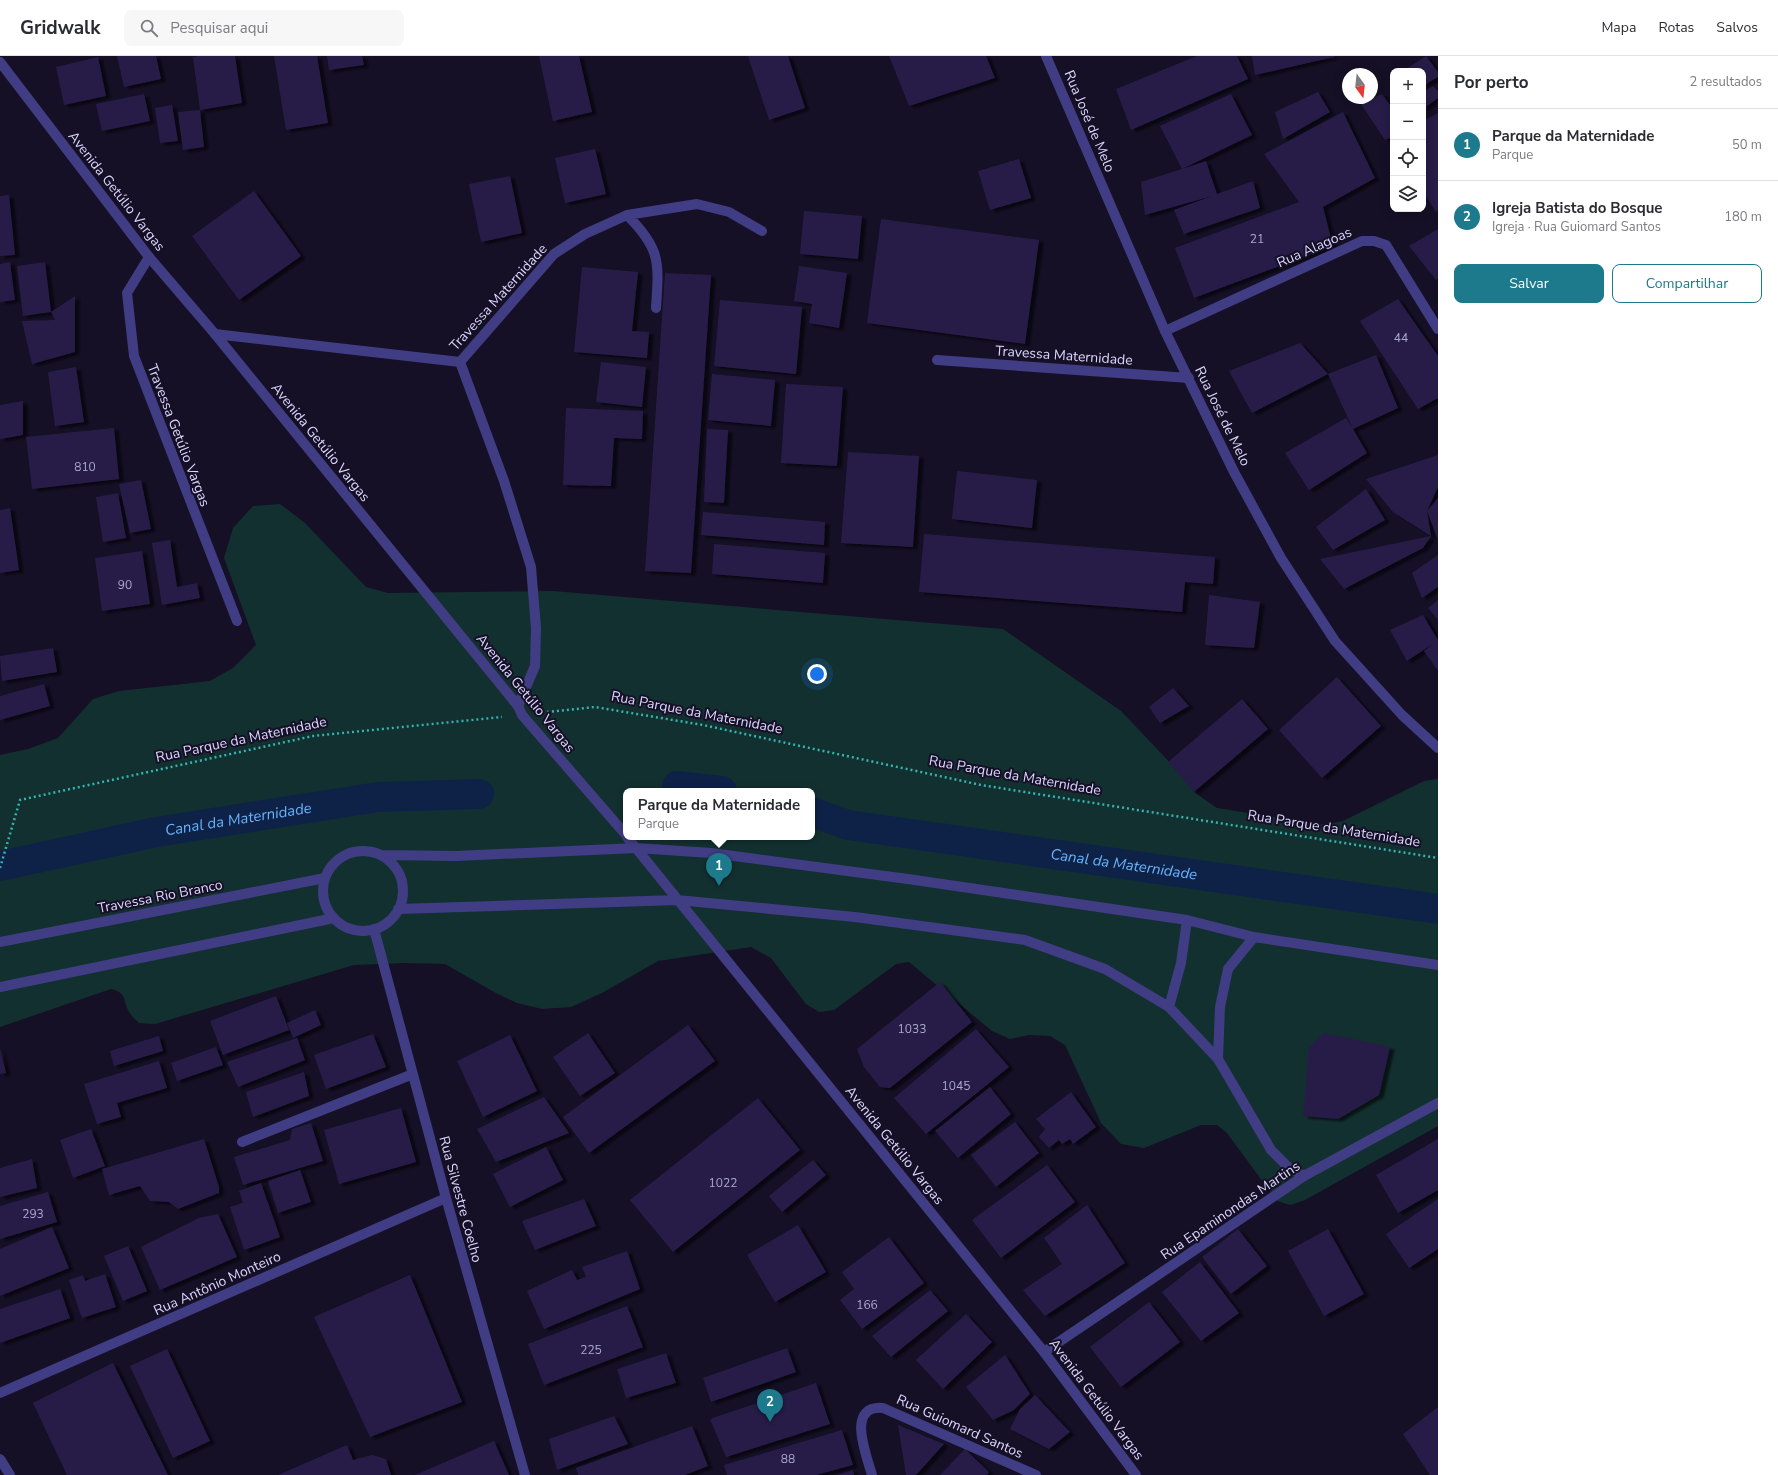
<!DOCTYPE html>
<html lang="pt">
<head>
<meta charset="utf-8">
<style>
  body { margin:0; font-family:"Nunito Sans",sans-serif; background:#f7f7f7; color:#2b2b33 }
  .controls { position:absolute; right:12px; top:12px; display:grid; overflow:hidden; border-radius:8px; box-shadow:0 2px 10px #0003 }
  .controls button { width:36px; height:36px; display:grid; place-items:center; padding:0; border:0; border-bottom:1px solid #e1e1e2; background:#fff; color:#2b2b33; font:20px sans-serif }
  .compass { position:absolute; left:1342px; top:12px; width:36px; height:36px; border-radius:50%; background:#fff; box-shadow:0 2px 10px #0003; rotate:165deg }
  .you { position:absolute; left:817px; top:618px; width:14px; height:14px; margin:-10px; border:3px solid #fff; border-radius:50%; background:#1a73e8; box-shadow:0 0 0 6px #1a73e833 }
  .badge { display:grid; place-items:center; width:26px; height:26px; border-radius:50%; background:#1c7a8c; color:#fff; font-size:13px; font-weight:700 }
  .pin { position:absolute; translate:-50% -33px; filter:drop-shadow(0 1px 2px #0008) }
  .pin::after { content:''; position:absolute; top:21px; width:14px; height:12px; background:inherit; clip-path:polygon(0 0,100% 0,50% 100%) }
  .popup { position:absolute; left:623px; top:732px; width:192px; height:52px; box-sizing:border-box; display:grid; place-content:center; border-radius:8px; background:#fff; filter:drop-shadow(0 1px 3px #0005); font-size:13px; white-space:nowrap; color:#7c7c81 }
  .popup b { font-size:15px; color:#2b2b33 }
  .popup::after { content:''; position:absolute; left:50%; top:100%; margin-left:-8px; border:8px solid transparent; border-top-color:#fff }
  .list { margin:0; padding:0; list-style:none }
  h2 { display:flex; justify-content:space-between; align-items:center; height:52px; margin:0; padding:0 16px; font-size:17px }
  h2 small { font-size:13px; font-weight:400; color:#7c7c81 }
  .list li { display:grid; grid-template-columns:26px 1fr auto; gap:12px; align-items:center; box-sizing:border-box; height:72px; padding:0 16px; border-top:1px solid #e1e1e2 }
  .list b { display:block; font-size:15px; white-space:nowrap }
  .list p { margin:0; font-size:13px; white-space:nowrap; color:#7c7c81 }
  .list em { font-size:13px; font-style:normal; color:#7c7c81 }
  .actions { display:flex; gap:8px; padding:12px 16px }
  .actions a { flex:1; padding:9px 0; border:1px solid #1c7a8c; border-radius:8px; text-align:center; font-size:14px; color:#1c7a8c }
  .actions .main { background:#1c7a8c; color:#fff }
  .icon { flex:none; width:22px; height:22px; fill:none; stroke:currentColor; stroke-width:2; stroke-linecap:round; stroke-linejoin:round }
  .map { position:relative; flex:none; width:1438px; height:1419px; overflow:hidden }
  header { display:flex; align-items:center; gap:24px; box-sizing:border-box; height:56px; padding:0 20px; background:#fff; border-bottom:1px solid #e1e1e2 }
  header strong { font-size:19px }
  nav { display:flex; gap:22px; margin-inline-start:auto; font-size:14px }
  .search { width:280px; height:36px; background:#f7f7f7; display:flex; align-items:center; gap:10px; box-sizing:border-box; padding:0 14px; border-radius:8px; color:#7c7c81; font-size:15px }
  main { display:flex }
  aside { flex:1; background:#fff }
  .map>svg:first-child { display:block }
  .green { fill:#133030; fill-rule:evenodd }
  .lines { fill:none; stroke-linecap:round; stroke-linejoin:round }
  .canal { stroke:#0e2248; stroke-width:30 }
  .building { fill:#261d47; filter:url(#shadow) }
  .path { stroke:#33b5b1; stroke-width:2.5; stroke-dasharray:2 3; stroke-linecap:butt }
  .service { stroke:#413d84; stroke-width:10 }
  .minor { stroke:#413d84; stroke-width:10 }
  .tertiary { stroke:#413d84; stroke-width:10 }
  .labels { text-anchor:middle; stroke-width:4; stroke-linejoin:round; paint-order:stroke }
  .number-label { font-size:12px; fill:#aea8d0 }
  .street-label { font-size:14px; fill:#dcd7fe; stroke:#151026 }
  .water-label { font-size:15px; font-style:italic; fill:#68b3fb; stroke:#151026 }
</style>
</head>
<body>
<header>
<strong>Gridwalk</strong>
<div class="search"><svg class="icon" aria-label="search" viewBox="0 0 24 24"><circle cx="10" cy="10" r="6"/><path d="M15 15l6 6"/></svg>Pesquisar aqui</div>
<nav><a>Mapa</a><a>Rotas</a><a>Salvos</a></nav>
</header>
<main>
<div class="map">
<svg width="1438" height="1419" viewBox="0 0 1438 1419">
  <defs>
    <filter id="shadow"><feDropShadow dx="4.5" dy="2.5" stdDeviation="1" flood-color="#0009"/></filter>
  </defs>
  <rect width="100%" height="100%" fill="#151026"/>
  <path class="green" d="M280,448l25,19 61,64 22,6 165,-2 450,38 118,82 55,58 18,23 23,16 108,17 18,-4 81,-40 14,-2v347l-133,74 -15,5 -13,-4 -50,-68 -10,-8h-16l-57,23 -23,-4 -20,-21 -36,-78 -15,-9 -21,-1 -19,4 -18,-8 -83,-69 -13,2 -62,46 -15,2 -13,-8 -35,-46 -20,-11 -93,14 -56,32 -31,14 -29,2 -25,-6 -23,-11 -49,-28 -40,-1 -51,2 -199,59 -16,-1c-3,-3 -7,-6 -9,-10 -8,-12 -2,-20 -19,-24l-111,38v-272l28,-6 30,-11 35,-39 26,-8 91,-10 23,-13 23,-23 -32,-87 9,-30 20,-22zM626,735h186v46h-186z"/>
  <g class="lines">
    <g class="canal">
      <path d="M677,730l45,5"/>
      <path id="s1" d="M812,756l36,13 590,84"/>
      <path id="s2" d="M0,810l156,-34 222,-35 101,-3"/>
    </g>
  </g>
  <path class="building" d="M117,0h39l5,23 -37,8z
    M198,0h37l7,47 -42,7 -7,-53z
    M274,0h43l11,67 -42,7z
    M327,0h35l2,9 -35,5z
    M539,0h40l13,56 -39,9z
    M748,0h40l17,52 -36,12z
    M889,0h97l9,22 -86,28z
    M1197,0h40l11,23 -117,51 -15,-41z
    M1252,0h82v1l-79,18z
    M1426,0l12,16v5l-15,9v-15h-20z
    M98,1l8,39 -42,9 -8,-38z
    M1433,30l5,5v7l-15,11v-17z
    M1318,36l12,20 -47,27 -8,-27z
    M144,38l6,27 -48,10 -6,-27z
    M1231,38l21,41 -70,34 24,-8 11,33 36,-13 7,27 -76,26 -10,-24 38,-14 -67,19 -4,-33 41,-13 -22,-43z
    M1382,38l11,15v27l-8,4 -24,-36z
    M172,49l6,36 -18,2 -5,-35z
    M200,54l4,37 -21,3 -5,-38z
    M1343,56l32,66 -52,29 10,39 -139,52 -19,-50 124,-46 -35,-48z
    M1438,57v97l-2,2 -13,-21v-46l4,-2 -4,-6v-16z
    M595,93l11,45 -41,9 -10,-45z
    M1019,103l12,39 -41,12 -12,-39z
    M510,120l12,57 -41,9 -12,-58z
    M254,135l47,65 -62,44 -47,-64z
    M9,139l6,60 -15,1v-60z
    M804,155l58,5 -4,43 -58,-5z
    M881,163l158,21 -14,104 -158,-21z
    M1438,173v49l-2,2 -27,-34z
    M10,206l5,38 -15,2v-38z
    M45,206l6,50 -28,4 -6,-50z
    M799,210l48,7 -8,55 -30,-5 3,-19 -18,-3z
    M582,211l56,5 -6,59 17,1 -2,26 -73,-6z
    M665,217l46,2 -20,298 -46,-2z
    M75,240v56l-43,12 -10,-43 33,-1 -4,-8z
    M1398,243l40,57v42l-20,11 -58,-88z
    M720,244l82,7 -6,67 -82,-8z
    M1300,287l28,31 -76,39 -23,-42z
    M1376,299l22,53 -45,21 14,24 -58,37 -24,-37 61,-35 6,9 -24,-53z
    M601,306l45,5 -4,40 -46,-5z
    M76,311l8,55 -29,4 -7,-54z
    M712,318l63,6 -4,46 -63,-6z
    M786,328l57,3 -6,79 -56,-3z
    M23,345v34l-23,4v-34z
    M566,352l77,3 -1,28 -28,-1 -3,48 -48,-1z
    M114,372l5,51 -87,10 -6,-52z
    M707,373l21,1 -4,73 -20,-1z
    M848,396l71,4 -6,91 -72,-4z
    M1438,399v32l-11,24 4,25 -8,12 -79,41 -24,-30 111,-23 -38,-24 -27,-33z
    M957,415l80,9 -5,48 -80,-9z
    M141,424l10,49 -21,4 -11,-49z
    M1366,433l19,31 -52,30 -17,-23z
    M118,437l8,45 -23,4 -7,-45z
    M1438,442v42l-11,-29z
    M10,452l9,62 -19,3v-63z
    M703,456l122,10 -1,23 -123,-10z
    M924,478l291,23 -2,27 -28,-2 -3,30 -263,-20z
    M170,484l7,47 20,-4 3,15 -38,7 -10,-62z
    M714,488l111,9 -2,30 -111,-9z
    M142,495l8,53 -48,7 -7,-53z
    M1438,499v32l-16,11 -10,-25z
    M1209,539l51,7 -6,46 -49,-3z
    M1438,544v20l-10,-12z
    M1423,559l15,25v31l-14,-20 10,-8 -27,18 -17,-31z
    M53,592l4,24 -55,9 -2,-25z
    M1337,621l44,49 -59,52 -43,-48z
    M44,628l6,22 -50,14v-24z
    M1173,632l16,18 -29,17 -11,-16z
    M1242,643l26,30 -74,63 -26,-30z
    M940,926l32,40 -82,66 -10,-1 -16,-20 -7,-18z
    M276,940l13,34 -66,25 -13,-34z
    M315,954l6,15 -28,13 -6,-15z
    M688,969l27,36 -126,92 -26,-36z
    M976,973l33,38 -83,67 -32,-36z
    M588,977l27,40 -35,23 -27,-39z
    M1324,977l66,14 -11,48 -41,24 -35,-3 6,-69z
    M373,978l13,33 -60,22 -12,-34z
    M510,979l27,56 -54,26 -26,-56z
    M159,980l4,15 -49,15 -4,-15z
    M297,982l8,22 -67,27 -11,-25z
    M216,991l7,18 -46,16 -6,-18z
    M0,992l6,25 -6,1z
    M159,1005l8,27 -50,15 4,14 -24,7 -13,-40z
    M304,1016l5,24 -56,21 -7,-25z
    M990,1031l21,27 -53,44 -23,-27z
    M1071,1036l25,35 -23,17 -3,-5 -8,5 -3,-4 -10,8 -10,-11 6,-8 -9,-10z
    M544,1041l25,36 -73,29 -19,-33z
    M758,1042l42,52 -127,102 -43,-52z
    M401,1052l15,54 -77,22 -15,-54z
    M1015,1066l24,31 -43,34 -25,-32z
    M311,1067l12,38 -80,24 -9,-28 56,-17 2,-11z
    M91,1073l14,37 -32,12 -13,-38z
    M204,1083l15,48v6l-41,16 -9,-7 -19,-1 -10,-15 -31,9 -7,-26z
    M1438,1083v51l-40,23 -22,-38z
    M546,1091l17,33 -53,27 -17,-33z
    M32,1103l5,29 -37,9v-29z
    M813,1104l13,15 -44,37 -13,-16z
    M1047,1109l28,37 -74,56 -29,-38z
    M300,1114l11,32 -33,11 -10,-32z
    M261,1127l19,54 -36,13 -14,-43 13,-4 -4,-12z
    M48,1136l9,30 -57,17v-33z
    M584,1143l12,27 -61,24 -13,-29z
    M1438,1143v50l-29,19 -23,-34z
    M1087,1149l38,58 -80,53 -22,-26 39,-26 -18,-26z
    M218,1158l19,43 -77,33 -19,-43 58,-29z
    M798,1169l28,47 -51,30 -28,-47z
    M52,1171l17,41 -69,28v-47z
    M1238,1173l29,37 -36,28 -29,-37z
    M1328,1173l36,65 -40,22 -36,-65z
    M889,1181l35,46 -62,46 -22,-29 14,-11 -12,-17z
    M128,1190l19,45 -24,10 -19,-45z
    M627,1195l13,38 -96,40 -17,-38 45,-21 5,10 9,-3 -4,-10z
    M1200,1206l39,51 -38,28 -39,-49z
    M105,1218l11,33 -34,11 -13,-38 14,-5 2,6z
    M410,1219l52,127 -92,35 -56,-120z
    M60,1233l10,29 -70,25v-34z
    M930,1234l18,21 -57,46 -19,-21z
    M1149,1246l31,40 -59,45 -31,-40z
    M627,1250l16,41 -99,38 -16,-41z
    M966,1258l26,28 -49,47 -27,-29z
    M787,1292l9,24 -85,30 -8,-24z
    M167,1293l43,92 -37,17 -43,-92z
    M666,1297l10,30 -50,15 -9,-29z
    M1005,1299l25,39 -16,16 -21,10 -27,-33z
    M113,1307l55,112h-101l-34,-72z
    M816,1327l14,41 -104,33 -16,-38z
    M1035,1339l35,37 -21,17 -39,-20 10,-20z
    M1438,1351v68h-8l-27,-41z
    M614,1360l14,28 -71,26 -8,-31z
    M898,1369l46,19 -28,31h-10z
    M692,1370l16,40 -23,9h-107l-2,-7z
    M842,1374l11,35 -37,10h-89l-3,-10z
    M494,1385l15,34h-94z
    M347,1389l6,15 19,-5 14,4 5,16h-113z
    M965,1393l24,23 -2,3h-47z
    M853,1414l1,5h-17z"/>
  <g class="lines">
    <path class="path" d="M547,656l48,-5 108,18 278,60 457,73
      M0,812l20,-68 293,-64 189,-19"/>
    <path class="service" d="M937,304l252,18"/>
    <path class="minor" d="M627,159c34,34 32,47 29,93
      M149,201l-22,36 7,63 103,265
      M1165,275l197,-90h12l12,4 52,84
      M215,278l245,28 94,-108 31,-20 42,-19 70,-11 32,8 33,19
      M460,306l44,119 27,86 5,61 -1,38 -17,40
      M374,873l72,269 79,277
      M242,1086l171,-68
      M1044,1296l260,-176
      M0,1337l446,-195
      M0,1403l10,16
      M872,1419c-5,-19 -27,-70 11,-67l153,67"/>
    <path class="tertiary" d="M1046,0l119,275 69,141 47,86 54,83 67,74 36,33
      M0,6l149,195 66,77 303,372 4,9 104,120
      M627,781l417,515 92,123
      M323 835a40 40 0 1 1 80 0a40 40 0 1 1-80 0Z
      M381,799l75,1 181,-8 74,5 197,26 279,41 67,17 184,28
      M398,853l279,-9 178,17 170,23 80,29 64,38 49,52 53,91 17,17 16,9 134,-73
      M0,886l325,-64
      M0,931l334,-69
      M1169,951l12,-44 6,-43
      M1218,1003l2,-52 8,-38 26,-32"/>
  </g>
  <g class="labels">
    <g class="number-label">
      <text x="1257" y="187">21</text>
      <text x="1401" y="286">44</text>
      <text x="85" y="415">810</text>
      <text x="125" y="533">90</text>
      <text x="912" y="977">1033</text>
      <text x="956" y="1034">1045</text>
      <text x="723" y="1131">1022</text>
      <text x="33" y="1162">293</text>
      <text x="867" y="1253">166</text>
      <text x="591" y="1298">225</text>
      <text x="788" y="1407">88</text>
    </g>
    <g class="street-label">
      <text transform="translate(1090 65) rotate(67)" y="5">Rua José de Melo</text>
      <text transform="translate(117 135) rotate(52)" y="5">Avenida Getúlio Vargas</text>
      <text transform="translate(1314 191) rotate(-24)" y="5">Rua Alagoas</text>
      <text transform="translate(498 241) rotate(-48)" y="5">Travessa Maternidade</text>
      <text transform="translate(1064 299) rotate(4)" y="5">Travessa Maternidade</text>
      <text transform="translate(1223 360) rotate(64)" y="5">Rua José de Melo</text>
      <text transform="translate(179 379) rotate(69)" y="5">Travessa Getúlio Vargas</text>
      <text transform="translate(321 386) rotate(51)" y="5">Avenida Getúlio Vargas</text>
      <text transform="translate(526 637) rotate(51)" y="5">Avenida Getúlio Vargas</text>
      <text transform="translate(697 656) rotate(11)" y="5">Rua Parque da Maternidade</text>
      <text transform="translate(241 683) rotate(-12)" y="5">Rua Parque da Maternidade</text>
      <text transform="translate(1015 719) rotate(10)" y="5">Rua Parque da Maternidade</text>
      <text transform="translate(1334 772) rotate(9)" y="5">Rua Parque da Maternidade</text>
      <text transform="translate(160 840) rotate(-11)" y="5">Travessa Rio Branco</text>
      <text transform="translate(895 1089) rotate(51)" y="5">Avenida Getúlio Vargas</text>
      <text transform="translate(461 1143) rotate(75)" y="5">Rua Silvestre Coelho</text>
      <text transform="translate(1230 1154) rotate(-34)" y="5">Rua Epaminondas Martins</text>
      <text transform="translate(217 1227) rotate(-24)" y="5">Rua Antônio Monteiro</text>
      <text transform="translate(1097 1343) rotate(53)" y="5">Avenida Getúlio Vargas</text>
      <text transform="translate(960 1370) rotate(24)" y="5">Rua Guiomard Santos</text>
    </g>
    <g class="water-label">
      <text dy="5" stroke="none"><textPath href="#s2" startOffset="243">Canal da Maternidade</textPath></text>
      <text dy="5" stroke="none"><textPath href="#s1" startOffset="317">Canal da Maternidade</textPath></text>
    </g>
  </g>
</svg>
<div class="controls">
<button>+</button>
<button>−</button>
<button><svg class="icon" aria-label="locate" viewBox="0 0 24 24"><circle cx="12" cy="12" r="6"/><path d="M12 2v4M12 18v4M2 12h4M18 12h4"/></svg></button>
<button><svg class="icon" aria-label="layers" viewBox="0 0 24 24"><path d="M12 4l9 5-9 5-9-5zM3 14l9 5 9-5"/></svg></button>
</div>
<svg class="compass" viewBox="-18 -18 36 36"><path d="M0-13l5 13h-10z" fill="#e53935"/><path d="M0 13l5-13h-10z" fill="#7c7c81"/></svg>
<div class="you"></div>
<div class="pin badge" style="left:719px;top:830px">1</div>
<div class="popup"><b>Parque da Maternidade</b>Parque</div>
<div class="pin badge" style="left:770px;top:1366px">2</div>
</div>
<aside>
<h2>Por perto<small>2 resultados</small></h2>
<ul class="list">
<li><span class="badge">1</span><div><b>Parque da Maternidade</b><p>Parque</p></div><em>50 m</em></li>
<li><span class="badge">2</span><div><b>Igreja Batista do Bosque</b><p>Igreja · Rua Guiomard Santos</p></div><em>180 m</em></li>
</ul>
<div class="actions"><a class="main">Salvar</a><a>Compartilhar</a></div>
</aside>
</main>
</body>
</html>
